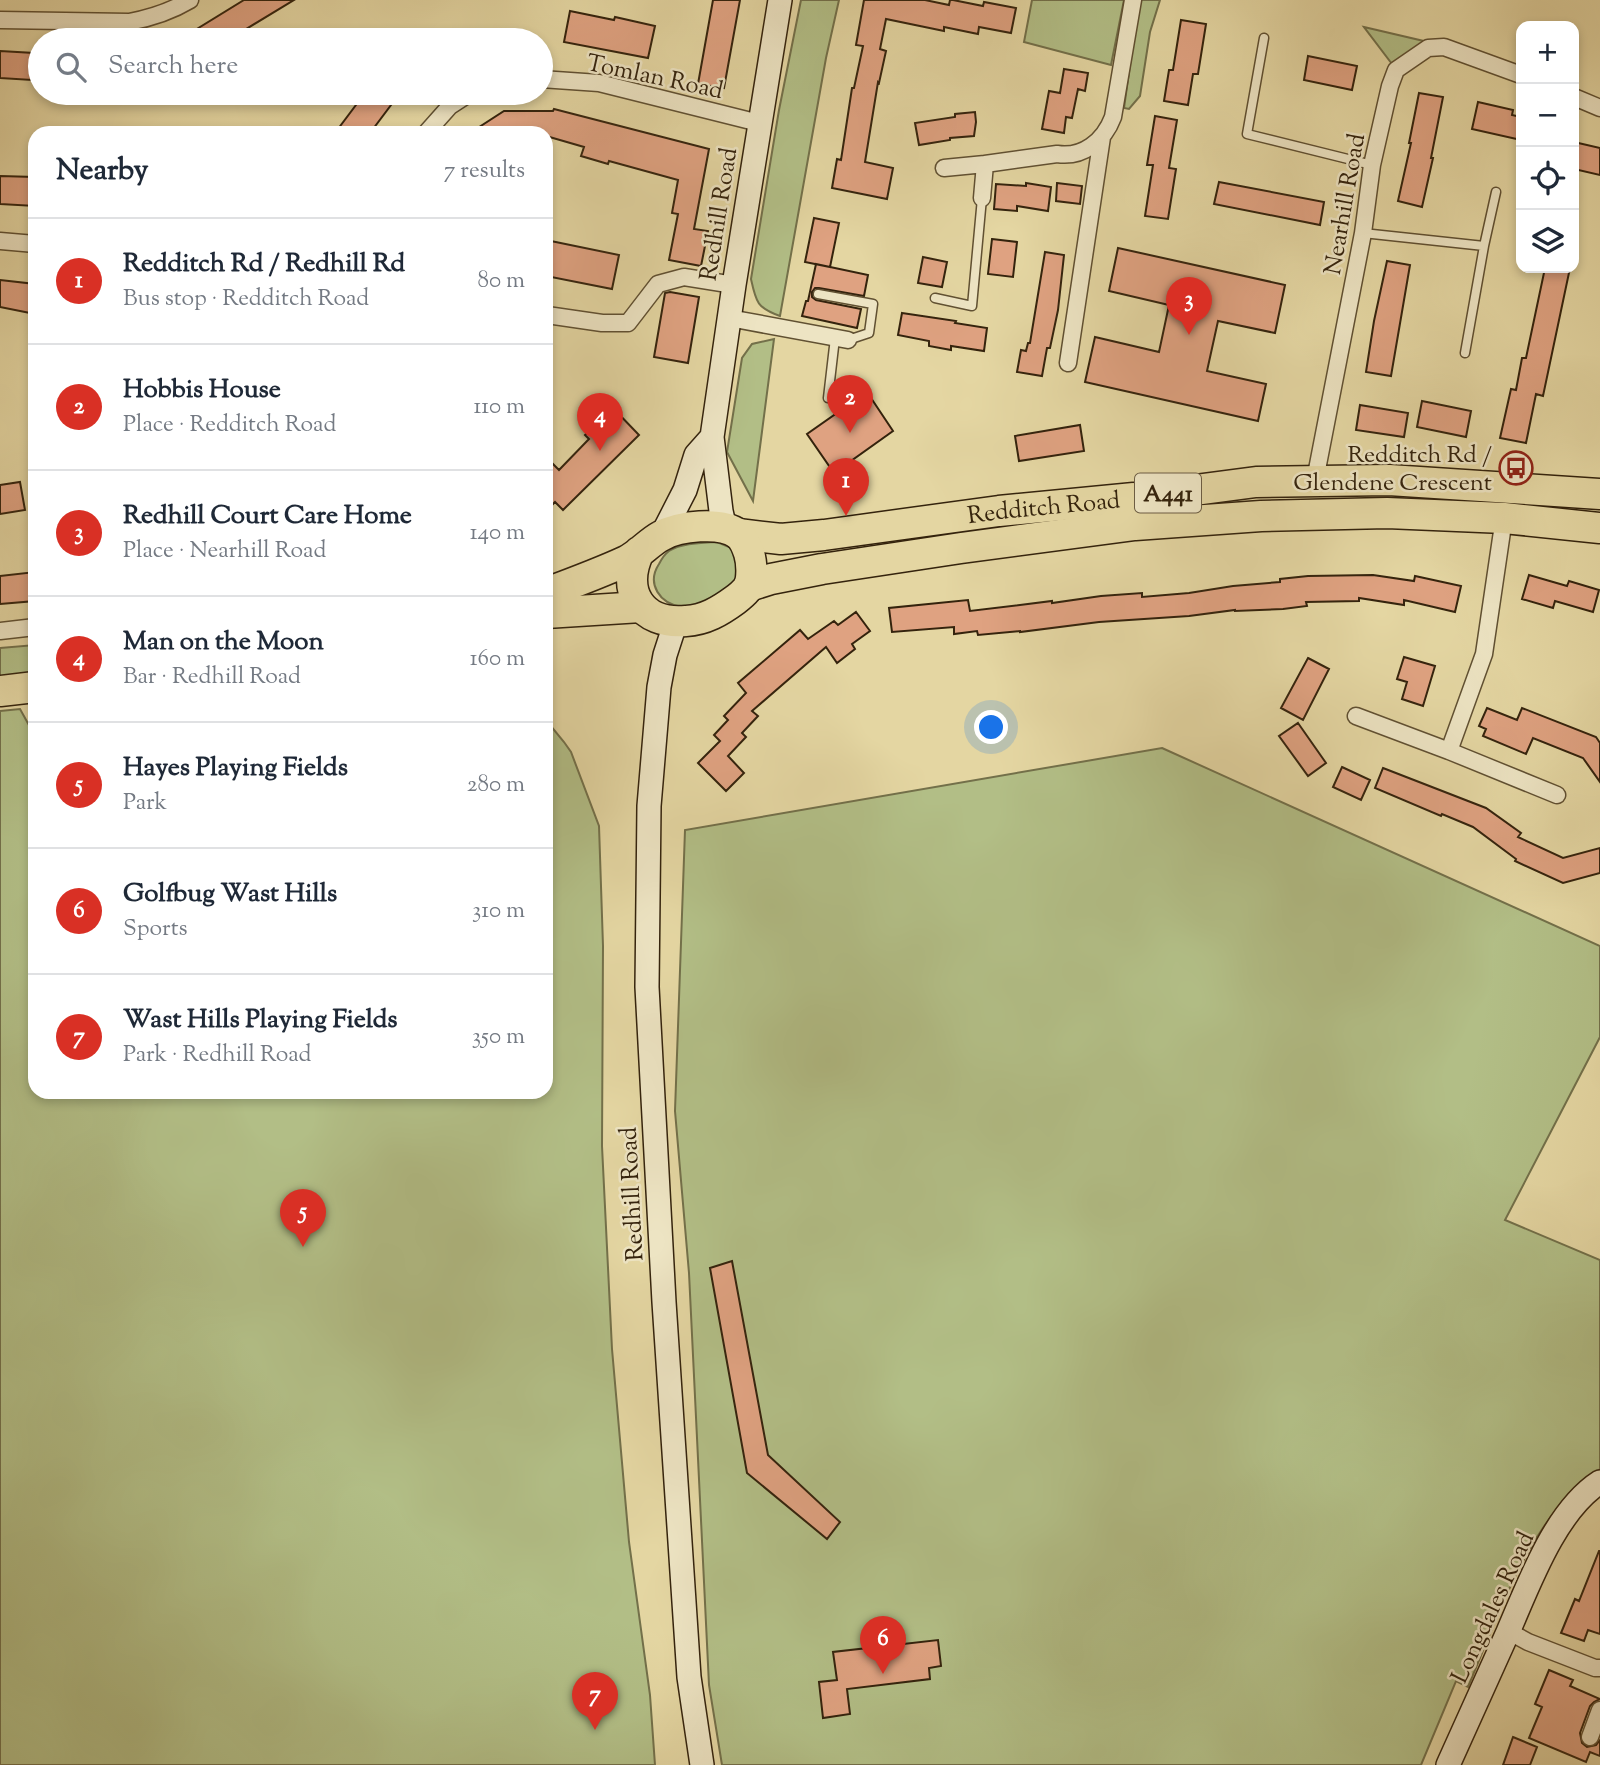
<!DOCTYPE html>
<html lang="en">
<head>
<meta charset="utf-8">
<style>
  body { margin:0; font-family:"Sorts Mill Goudy",serif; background:#f6f6f7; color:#1f2937 }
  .controls { position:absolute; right:21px; top:21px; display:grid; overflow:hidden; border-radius:14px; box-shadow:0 4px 10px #0003 }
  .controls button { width:63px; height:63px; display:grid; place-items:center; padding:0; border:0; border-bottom:2px solid #e0e1e3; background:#fff; color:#1f2937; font:35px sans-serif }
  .you { position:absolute; left:992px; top:728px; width:24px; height:24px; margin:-18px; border:5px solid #fff; border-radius:50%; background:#1a73e8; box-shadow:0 0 0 10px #1a73e833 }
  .badge { display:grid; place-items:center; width:46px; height:46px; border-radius:50%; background:#d93025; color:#fff; font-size:23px; font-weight:700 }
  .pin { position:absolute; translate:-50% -58px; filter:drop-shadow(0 2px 4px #0008) }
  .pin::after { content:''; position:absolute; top:37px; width:24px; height:21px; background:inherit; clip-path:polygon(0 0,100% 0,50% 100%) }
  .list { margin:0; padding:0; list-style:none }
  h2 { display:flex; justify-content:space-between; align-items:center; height:91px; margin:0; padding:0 28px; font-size:30px }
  h2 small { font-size:23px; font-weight:400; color:#747a83 }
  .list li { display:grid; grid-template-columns:46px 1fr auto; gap:21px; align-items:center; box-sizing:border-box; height:126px; padding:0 28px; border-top:2px solid #e0e1e3 }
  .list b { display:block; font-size:26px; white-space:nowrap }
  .list p { margin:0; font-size:23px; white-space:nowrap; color:#747a83 }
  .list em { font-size:23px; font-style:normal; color:#747a83 }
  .icon { flex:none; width:38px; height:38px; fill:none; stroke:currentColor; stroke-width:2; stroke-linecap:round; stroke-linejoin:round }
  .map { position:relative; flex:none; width:1600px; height:1765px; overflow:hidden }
  .search { position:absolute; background:#fff; box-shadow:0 4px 10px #0003; left:28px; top:28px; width:525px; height:77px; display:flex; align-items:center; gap:18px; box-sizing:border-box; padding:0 24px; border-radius:38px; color:#747a83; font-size:26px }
  .panel { position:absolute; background:#fff; box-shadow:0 4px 10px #0003; left:28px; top:126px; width:525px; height:973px; border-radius:21px }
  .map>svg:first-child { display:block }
  .green { fill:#b2be86; stroke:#73704a; stroke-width:2 }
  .building { fill:#dfa281; stroke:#34230d; stroke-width:2 }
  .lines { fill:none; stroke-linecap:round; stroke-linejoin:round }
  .lane-casing { stroke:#605032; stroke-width:11 }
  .street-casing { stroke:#605032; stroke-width:19 }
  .secondary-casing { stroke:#34230d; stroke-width:26 }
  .highway-casing { stroke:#34230d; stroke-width:33 }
  .lane { stroke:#ede4c3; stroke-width:8 }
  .street { stroke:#ede4c3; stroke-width:16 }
  .secondary { stroke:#ede4c3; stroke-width:23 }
  .highway { stroke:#e4d6a2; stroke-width:30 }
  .labels { text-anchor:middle; stroke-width:5; stroke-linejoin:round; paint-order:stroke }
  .shield { fill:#ede4c3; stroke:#6c5d44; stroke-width:2 }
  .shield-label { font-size:23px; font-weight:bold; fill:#34230d }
  .street-label { font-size:24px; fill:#34230d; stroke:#ede4c3 }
  .poi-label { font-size:24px; fill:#34230d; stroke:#ede4c3; text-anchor:end }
</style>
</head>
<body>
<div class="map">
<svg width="1600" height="1765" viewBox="0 0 1600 1765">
  <rect width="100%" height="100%" fill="#e4d6a2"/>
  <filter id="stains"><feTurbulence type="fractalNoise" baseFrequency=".00286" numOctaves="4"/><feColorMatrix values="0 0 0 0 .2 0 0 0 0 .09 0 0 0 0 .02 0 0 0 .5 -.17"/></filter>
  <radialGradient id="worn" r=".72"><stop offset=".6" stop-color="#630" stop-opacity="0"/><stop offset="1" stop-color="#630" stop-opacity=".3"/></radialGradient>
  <path class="green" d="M801,0h38l-13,58 -46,258c-23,-8 -24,-14 -29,-37l28,-169z
    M1032,0h92l-13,65 -87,-23z
    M1139,0h21l-10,32 -10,64 -11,13 -5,-1z
    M1364,27l64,15 -36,22z
    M774,339l-21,162 -26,-49 15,-94 10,-14z
    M717,542l12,5 9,8c0,24 1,27 -20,40 -11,7 -22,13 -36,12 -22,-3 -36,-23 -23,-43 2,-4 6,-10 10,-13 13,-8 33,-8 48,-9z
    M35,645v31l-35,4v-32z
    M20,709l15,27v356h511v-372l18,22 7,10 28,74 4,120 -1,200 10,203 17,193 21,153 5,70h-655v-1054z
    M1162,748l438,198v91l-95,183 95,40v209c-69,45 -101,145 -132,218l-12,-6 -35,84h-699l-13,-80 -20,-412 -14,-162 10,-281z"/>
  <path class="building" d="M244,0h50l-66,40h-49z
    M713,0h27l-16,88 -26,-4z
    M864,0h61l24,5 1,-5h3l30,6 1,-4 32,6 -5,25 -32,-6 -1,7 -34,-7v4l-58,-12 -6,30 6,2 -7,32 -1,-1 -13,80 28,6 -6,31 -55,-11 5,-29 4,1 11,-72h2l9,-42 -7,-1z
    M570,11l44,9 1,-3 40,9 -7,32 -84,-16z
    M1181,20l25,4 -8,50h-5l-5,31 -24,-4 5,-31h4z
    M0,51l34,2 -2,27 -32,-2z
    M1308,56l49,10 -5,24 -48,-10z
    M1064,69l24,4 -3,18 -7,-2 -6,29 -6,-1 -2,16 -22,-4 7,-38 11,2z
    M365,93h35l-30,40h-35z
    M1419,93l24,4 -12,61h2l-11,49 -24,-6 13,-58h-2z
    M1478,102l35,8 -1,5 9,2v23l-49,-11z
    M554,109l155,40 -15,80 14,2 -7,35 -32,-6 9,-46 -6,-1 6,-33 -69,-19 -1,3 -27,-8 3,-9 -38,-11v-3h-76l34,-22h49z
    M975,112l1,10 -2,14 -24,2v2l-31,5 -4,-22 40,-6v-3z
    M1155,116l22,4 -8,48 7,1 -8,50 -23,-3 8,-51h-6z
    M1574,142l26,6v27l-26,-6z
    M0,176l35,1v29l-35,-2z
    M1219,182l105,20 -4,23 -106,-21z
    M1026,183l25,4 -3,24 -31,-5v5l-23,-2 2,-25 30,2z
    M1057,183l25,3 -2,18 -24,-3z
    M814,218l25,5 -9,44 -25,-5z
    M992,239l25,3 -4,35 -25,-3z
    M546,240l73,15 -7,34 -66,-13z
    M1118,248l167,37 -10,48 -57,-12 -11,50 59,13 -8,37 -173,-39 10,-45 64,15 10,-47 -60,-14z
    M1045,252l19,3 -6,55 -8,38h-3l-5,28 -25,-4 4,-22 5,1 2,-8h2z
    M923,257l24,5 -5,25 -24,-4z
    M1387,261l23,4 -19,111 -25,-4 8,-51z
    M816,264l52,11 -4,21 -45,-8h-4l-3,4v5l4,3 45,9 -4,19 -55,-12 4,-15h2z
    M1545,268h25l-27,128 -7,-2 -10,49 -26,-5 11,-49 5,1 6,-32h4z
    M0,280l35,4v30l-35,-7z
    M670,292l29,5 -11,66 -34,-6 11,-64z
    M902,313l54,8 -1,2 32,5 -3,23 -33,-5v4l-22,-4v-5l-31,-6z
    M867,392l26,39 -59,42 -27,-39z
    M1422,401l49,10 -5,26 -49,-10z
    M1360,405l48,8 -4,24 -48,-7z
    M613,408l26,27 -76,75 -8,-8 -9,9v-54l13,13 30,-31 -4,-4z
    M1080,425l4,26 -65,10 -4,-25z
    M20,482l5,28 -25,4v-29z
    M35,572v29l-35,3v-28z
    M1373,575l41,6 1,-5 46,10 -6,26 -51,-12v5l-45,-7v3l-53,1 1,4 -24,3 -48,2v-1l-46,6 -90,6 -79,10v-1l-42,4 -1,-4 -23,3v-7l-62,5 -3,-24 79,-8 2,11 82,-10v2l49,-7 41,-3v4l47,-4 44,-7 47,-4v-3l28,-3z
    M1529,575l38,11 2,-5 30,9 -6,22 -38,-11 -2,7 -31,-9z
    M856,612l14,19 -18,13 3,5 -18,14 -11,-16 -74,64 6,5 -16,17 4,4 -18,19 16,17 -18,18 -28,-28 22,-22 -6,-6 14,-15 -4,-4 22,-23 -8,-10 62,-53 8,9 26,-18 4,4z
    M1404,657l31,9 -12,40 -21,-7 5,-17 -10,-3z
    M1308,658l21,11 -26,51 -22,-12z
    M1487,708l30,12 5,-12 74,29 4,6v39l-17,-24 -50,-20 -7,16 -43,-18 3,-7 -7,-3z
    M1298,723l28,40 -18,13 -29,-40z
    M1342,767l28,13 -9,20 -28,-13z
    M1383,768l103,40 35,25 -3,4 45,21 37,-10v25l-37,10 -48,-22 1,-2 -43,-32 -31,-13 -1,2 -66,-28z
    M732,1261l36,194 72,67 -13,17 -80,-66 -37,-205z
    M1599,1551h1v83l-12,-4 -4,11 -23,-8 14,-34 4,2z
    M938,1640l3,26 -12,2 1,11 -83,10 3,25 -27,4 -4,-36 18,-2 -4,-28z
    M1549,1670l24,10 -3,6 30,13 -6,3 -4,4 -10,27 2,10 5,4 9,-2 4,-5v16l-10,-4 -4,10 -57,-24 13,-31 -7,-3z
    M1513,1737l24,10 -7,18h-27z"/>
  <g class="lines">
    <defs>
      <path id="lane" d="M1264,38l-17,96 125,31
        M1363,233l121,13
        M818,294l55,10 -4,29 -21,7
        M935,298l37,8 10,-108
        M1465,353l19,-107 12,-54
        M828,398l7,-60"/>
      <path id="street" d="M0,20l129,2c22,-4 41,-10 61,-22
        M541,79l58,4 160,40
        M1574,97l26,11
        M426,133l24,-27 20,-13
        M985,164l72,-10c26,4 47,-13 56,-37l20,-117
        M944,168l41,-4 -3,34
        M0,241l35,3
        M547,315l55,8h26l30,-39 26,-7 50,8
        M729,318l119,22
        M1068,363l34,-226
        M1315,480l48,-247 9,-68 18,-79 6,-16 32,-22 16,-1 77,28
        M0,631l35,-4
        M1356,716l93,35 108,44
        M1449,751l35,-97 20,-136
        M1508,1631l20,11 67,26h5
        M1590,1737l10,-27"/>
      <path id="secondary" d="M725,529l-4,-18 -9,-74 22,-152 46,-285
        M662,535l23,-45 11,-35 16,-18
        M676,621l-11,34 -6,32 -10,119 -2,181 17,315 25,375 13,88
        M1448,1765c20,-44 40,-88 60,-133 21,-48 47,-121 92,-150"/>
      <g id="highway">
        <path id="s1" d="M738,534l43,5 43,-4 175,-24 135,-13 122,-16 133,-2 211,14"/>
        <path d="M749,586l22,-7 51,-10 139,-21 174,-23 126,-9 126,-3 117,5 96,10"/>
        <path d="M546,593c27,-10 54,-20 80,-32 13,-6 22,-18 35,-25 17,-10 60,-15 77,-2 5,4 9,13 11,19 3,10 4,28 -2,36 -4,5 -8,8 -12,11 -15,11 -30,20 -49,21 -45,4 -66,-30 -47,-69"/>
        <path d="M546,613l95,-6"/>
        <path d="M0,691l35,-4"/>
      </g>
    </defs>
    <use href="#lane" class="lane-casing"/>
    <use href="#street" class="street-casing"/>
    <use href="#secondary" class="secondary-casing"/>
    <use href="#highway" class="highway-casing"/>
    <use href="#lane" class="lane"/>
    <use href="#street" class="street"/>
    <use href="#secondary" class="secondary"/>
    <use href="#highway" class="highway"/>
  </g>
  <defs>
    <symbol id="bus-ring" viewBox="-11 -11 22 22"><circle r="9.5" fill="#ede4c3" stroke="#8f2418" stroke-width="1.5"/><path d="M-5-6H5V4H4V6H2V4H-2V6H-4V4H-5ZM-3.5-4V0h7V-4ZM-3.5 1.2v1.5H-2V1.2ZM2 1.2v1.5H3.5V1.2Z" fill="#8f2418"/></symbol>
  </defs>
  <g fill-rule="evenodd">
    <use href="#bus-ring" x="1497" y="449" width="38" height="38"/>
  </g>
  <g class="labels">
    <rect class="shield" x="1135" y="473.5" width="66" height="39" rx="5"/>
    <g class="shield-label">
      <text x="1168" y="501">A441</text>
    </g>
    <g class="street-label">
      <text transform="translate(655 76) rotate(12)" y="8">Tomlan Road</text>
      <text transform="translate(1344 204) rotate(-80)" y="8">Nearhill Road</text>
      <text transform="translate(718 214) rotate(-81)" y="8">Redhill Road</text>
      <text dy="8" stroke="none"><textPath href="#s1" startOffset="308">Redditch Road</textPath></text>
      <text transform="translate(631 1194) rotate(-93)" y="8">Redhill Road</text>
      <text transform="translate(1492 1607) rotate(-65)" y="8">Longdales Road</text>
    </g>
    <g class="poi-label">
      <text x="1492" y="462">Redditch Rd /<tspan x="1492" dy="28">Glendene Crescent</tspan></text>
    </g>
  </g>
  <rect width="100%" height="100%" filter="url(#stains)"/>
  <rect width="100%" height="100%" fill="url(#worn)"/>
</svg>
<div class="controls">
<button>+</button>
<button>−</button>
<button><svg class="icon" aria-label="locate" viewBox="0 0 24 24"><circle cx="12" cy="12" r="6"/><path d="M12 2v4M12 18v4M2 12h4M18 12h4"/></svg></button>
<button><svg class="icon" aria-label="layers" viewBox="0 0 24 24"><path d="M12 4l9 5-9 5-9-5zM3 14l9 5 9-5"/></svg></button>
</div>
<div class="you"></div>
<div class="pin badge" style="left:846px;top:516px">1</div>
<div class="pin badge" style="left:850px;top:433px">2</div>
<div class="pin badge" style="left:1189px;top:335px">3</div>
<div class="pin badge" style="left:600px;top:451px">4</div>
<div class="pin badge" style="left:303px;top:1247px">5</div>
<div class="pin badge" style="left:883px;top:1674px">6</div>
<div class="pin badge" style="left:595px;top:1730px">7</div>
<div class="search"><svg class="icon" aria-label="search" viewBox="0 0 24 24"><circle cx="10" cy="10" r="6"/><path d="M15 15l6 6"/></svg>Search here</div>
<section class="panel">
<h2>Nearby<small>7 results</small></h2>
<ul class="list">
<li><span class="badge">1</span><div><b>Redditch Rd / Redhill Rd</b><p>Bus stop · Redditch Road</p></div><em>80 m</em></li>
<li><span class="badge">2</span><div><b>Hobbis House</b><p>Place · Redditch Road</p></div><em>110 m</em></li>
<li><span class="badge">3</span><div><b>Redhill Court Care Home</b><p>Place · Nearhill Road</p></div><em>140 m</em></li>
<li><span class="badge">4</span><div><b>Man on the Moon</b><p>Bar · Redhill Road</p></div><em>160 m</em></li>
<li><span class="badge">5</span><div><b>Hayes Playing Fields</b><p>Park</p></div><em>280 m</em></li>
<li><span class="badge">6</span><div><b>Golfbug Wast Hills</b><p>Sports</p></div><em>310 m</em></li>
<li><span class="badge">7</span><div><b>Wast Hills Playing Fields</b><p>Park · Redhill Road</p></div><em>350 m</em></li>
</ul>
</section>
</div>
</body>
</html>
